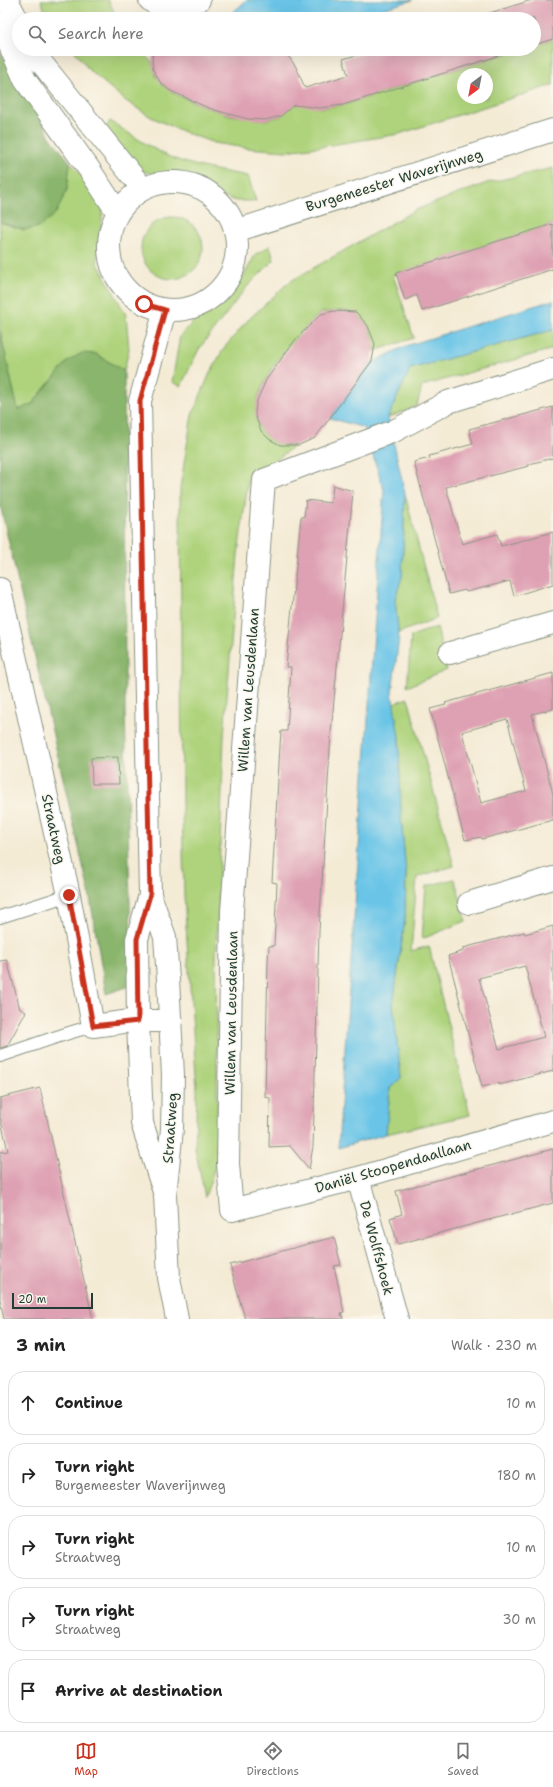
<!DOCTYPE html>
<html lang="en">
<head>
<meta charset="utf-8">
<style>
  body { margin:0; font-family:"Shantell Sans",sans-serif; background:#f6f6f6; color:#222 }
  .compass { position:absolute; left:457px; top:68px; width:36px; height:36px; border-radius:50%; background:#fff; box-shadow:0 4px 16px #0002; rotate:212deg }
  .scale { position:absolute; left:12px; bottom:10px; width:81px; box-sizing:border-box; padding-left:4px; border:2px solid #1f3d34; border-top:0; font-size:11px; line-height:14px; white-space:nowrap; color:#1f3d34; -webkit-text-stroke:3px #fbf7ec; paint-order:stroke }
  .stop { position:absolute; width:12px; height:12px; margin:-9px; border:3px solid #c8321e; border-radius:50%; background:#fff }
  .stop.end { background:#c8321e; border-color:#fff; box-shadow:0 1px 4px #0008 }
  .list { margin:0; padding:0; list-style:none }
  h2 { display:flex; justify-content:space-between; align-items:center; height:52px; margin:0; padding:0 16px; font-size:17px }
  h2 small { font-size:13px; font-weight:400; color:#767676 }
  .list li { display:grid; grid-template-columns:26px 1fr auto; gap:12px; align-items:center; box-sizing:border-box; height:64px; margin:0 8px 8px; padding:0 8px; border:1px solid #e0e0e0; border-radius:16px }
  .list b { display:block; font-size:15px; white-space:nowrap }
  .list p { margin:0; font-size:13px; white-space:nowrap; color:#767676 }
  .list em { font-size:13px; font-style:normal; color:#767676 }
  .icon { flex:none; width:22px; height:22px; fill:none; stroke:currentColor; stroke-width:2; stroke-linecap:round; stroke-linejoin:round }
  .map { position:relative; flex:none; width:553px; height:1319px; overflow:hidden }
  .search { position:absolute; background:#fff; box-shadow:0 4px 16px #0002; left:12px; right:12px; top:12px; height:44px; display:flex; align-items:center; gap:10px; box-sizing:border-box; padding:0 14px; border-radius:22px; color:#767676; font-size:15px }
  .sheet { height:412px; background:#fff }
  nav { display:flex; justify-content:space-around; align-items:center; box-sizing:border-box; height:56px; border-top:1px solid #e0e0e0; background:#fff; font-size:11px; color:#767676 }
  nav a { display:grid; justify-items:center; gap:2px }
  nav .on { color:#c8321e }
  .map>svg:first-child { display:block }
  .green { fill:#aed37c; stroke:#668858; fill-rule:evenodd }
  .forest { fill:#8ab56c; stroke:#547950 }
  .water { fill:#69c4e7; stroke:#44808e }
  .building { fill:#dea1b3; fill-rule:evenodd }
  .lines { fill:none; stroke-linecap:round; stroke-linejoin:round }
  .lane-casing { stroke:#8a9484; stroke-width:14 }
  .street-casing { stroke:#8a9484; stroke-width:24 }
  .secondary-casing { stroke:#8a9484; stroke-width:24 }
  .lane { stroke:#fff; stroke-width:12 }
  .street { stroke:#fff; stroke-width:22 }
  .secondary { stroke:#fff; stroke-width:22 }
  .route { stroke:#c8321e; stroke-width:5 }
  .labels { text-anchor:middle; stroke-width:3; stroke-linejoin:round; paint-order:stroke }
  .street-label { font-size:14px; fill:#1f3d34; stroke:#fbf7ec }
</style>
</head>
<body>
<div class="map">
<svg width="553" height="1319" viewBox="0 0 553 1319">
  <rect width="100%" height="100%" fill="#fbf7ec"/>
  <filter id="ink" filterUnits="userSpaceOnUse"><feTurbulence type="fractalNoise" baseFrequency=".025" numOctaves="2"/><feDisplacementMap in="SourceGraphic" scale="8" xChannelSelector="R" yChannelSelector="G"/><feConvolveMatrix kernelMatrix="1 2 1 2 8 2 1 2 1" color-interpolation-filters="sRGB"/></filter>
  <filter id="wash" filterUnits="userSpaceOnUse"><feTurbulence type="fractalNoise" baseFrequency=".012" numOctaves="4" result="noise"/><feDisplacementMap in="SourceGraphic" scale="16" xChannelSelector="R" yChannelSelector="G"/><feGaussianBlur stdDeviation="0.9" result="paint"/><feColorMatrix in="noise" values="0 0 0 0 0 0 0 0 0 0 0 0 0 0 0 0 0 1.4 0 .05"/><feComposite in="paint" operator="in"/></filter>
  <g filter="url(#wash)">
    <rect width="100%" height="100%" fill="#f4ebd5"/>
    <path class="green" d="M41,0h67l10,19h-67l-6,-8z
      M553,39v46l-154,49 -74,12 -39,5 -40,-3 -32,-5 -30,-11 -33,-15 -25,-16 -37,-31 -16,-21h65l14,13 4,14 9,11 12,8 29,12 24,8 35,5 16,-4 14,-14 25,6 23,-3 177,-56h14v-4zM463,74h24v24h-24z
      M110,121c19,12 39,26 60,36 24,10 52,14 78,19l8,25h-20l-16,-6 -21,-13 -14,-4 -29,-3 -17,-5 -35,-40z
      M70,162l24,26 9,21 -6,53 29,53 3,34 -5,22 -28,-17 -48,30 -16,20 -14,6 -18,-79v-109l24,8 43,-40z
      M553,168v56l-160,51 21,63 -40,13c1,-18 -9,-37 -29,-40 -8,-1 -15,2 -23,1 -25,21 -88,89 -58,122 8,9 18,12 30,12l-46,36 -10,72 -14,182 -8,222 2,200 -13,39 -10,-49 2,-58 -13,-194 -2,-89 -2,-319 12,-73 18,-42 14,-25 23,-27 42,-39 126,-72 72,-27z
      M141 248a31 31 0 1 1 62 0a31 31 0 1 1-62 0Z
      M270,246l4,14 -28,28 -47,61 -18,37 -9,-4 8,-46 15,-16 18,-10 13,-11 13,-16 17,-29z
      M553,330v19l-131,37 -5,20 -29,12 22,-49z
      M405,494l32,124 -39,15 -3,-34 7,-22z
      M437,627l10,43 -40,17 4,-51z
      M408,698l46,168 -37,11 -6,74 18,-5 41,169 -84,19 4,-46 11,-10 -8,-74 12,-85 1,-46 -5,-57 -2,-79 -6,-34z
      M455,879l11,42 -44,18 4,-53z"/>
    <path class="forest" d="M0,51l33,53 17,33 20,25 -3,28 -11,23 -16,14 -16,3 -24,-8z
      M0,331l18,79 14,-6 36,-43 14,-8 14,1 28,17 1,337 6,233 -1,45 -24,8 -17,-102 -89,-388z"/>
    <path class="water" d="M247,0h41l14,3 11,-3h100l-64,19h-124z
      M553,300v30l-143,39 -22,48 17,77 -3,83 -7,22 4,39 -7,54 7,45 2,79 5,57 -1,46 -12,85 8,74 -11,10 -4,46 -48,14 46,-658 -20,-62 -34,-10 41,-55 35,-17z"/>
    <g id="blocks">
      <path class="building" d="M532,0h21v39l-19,6v-26l-60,-1z
        M153,49h119l9,3 8,5 7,10 9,21 43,-13 -5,-16 34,-10h143l-177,56 -23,3 -26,-3 -13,11 -16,4 -17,-1 -30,-8 -12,-4 -37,-17 -9,-8 -7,-13 -1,-9z
        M553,224v45l-131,42 -5,-16 -12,5 -9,-27z
        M334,311l22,1 12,14 7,18 -3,17 -57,77 -16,7h-19l-11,-6 -8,-8 -6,-16 1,-12 10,-23 29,-40 26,-26z
        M553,407v51l-24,6v2l-83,21 16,57 35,-10 4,12 52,-14v52l-39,12 -4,-15 -44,11 -1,-2 -16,4 -35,-132 16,-4 -1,-2 44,-12 -4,-15z
        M333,485l20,6 -22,242 -12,198 -6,216 -4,22 -19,-23 -21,1 1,-49 -5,-1 3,-136 1,-15h5l3,-63 -5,-1 8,-136 1,-15h6l4,-64h-5l15,-150h3l2,-17 25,3z
        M553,673v36l-21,5 21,80v26l-71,19 -1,-2 -16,3 -35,-131 16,-4 -1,-2zM507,719l19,72 -45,12 -19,-71z
        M118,757l1,27h-27l-1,-26z
        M553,926v145l-54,14v-2l-17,4 -34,-131 15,-5v-3l61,-16 1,2zM525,966l19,71 -45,12 -20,-71z
        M7,960l13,49 6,3 -19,34 -7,2v-87z
        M40,1088l35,154 18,77h-89l-4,-19v-148l8,-1 -8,-34v-19z
        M553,1149v54l-155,41 -8,-26 12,-4 -6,-23z
        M334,1237l7,28 -7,1 10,46 -3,1 2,6h-98l-15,-54z"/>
    </g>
  </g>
  <g filter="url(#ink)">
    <use href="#blocks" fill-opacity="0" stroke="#8a9484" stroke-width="1"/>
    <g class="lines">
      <defs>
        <path id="lane" d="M0,917l69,-22
          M0,1056c31,-10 62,-22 93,-30"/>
        <path id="street" d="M150,0l12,9 37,-9
          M553,369l-105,33 -54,29 -130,49 -32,431 -4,253 4,46 126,-32 195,-57
          M0,589l69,306 24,131 38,-5h40
          M450,653l103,-30
          M469,903l84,-25
          M358,1178l39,141"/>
        <path id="secondary" d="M7,0l12,23
          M0,23l25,57 64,89 29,44
          M33,49l3,7 107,133
          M109 246a64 64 0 1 1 128 0a64 64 0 1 1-128 0Z
          M235,231l318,-101
          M150,895l15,42 3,42 5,96 -1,54 -7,66 4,83 8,41
          M165,1195l-23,-72 -4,-102 -1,-82 13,-44 -10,-494 25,-91"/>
      </defs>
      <use href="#lane" class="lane-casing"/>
      <use href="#street" class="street-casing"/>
      <use href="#secondary" class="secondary-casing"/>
      <use href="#lane" class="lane"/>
      <use href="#street" class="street"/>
      <use href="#secondary" class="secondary"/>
    </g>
  </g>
  <g class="lines" filter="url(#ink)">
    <path class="route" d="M69,895l24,131 45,-5 -1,-82 13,-44 -10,-494 25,-91 -21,-6"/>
  </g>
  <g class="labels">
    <g class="street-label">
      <text transform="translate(394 180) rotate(-17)" y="5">Burgemeester Waverijnweg</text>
      <text transform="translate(248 690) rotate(-86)" y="5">Willem van Leusdenlaan</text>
      <text transform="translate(54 829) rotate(78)" y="5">Straatweg</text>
      <text transform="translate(231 1013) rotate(-89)" y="5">Willem van Leusdenlaan</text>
      <text transform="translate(170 1128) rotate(-86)" y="5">Straatweg</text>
      <text transform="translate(393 1166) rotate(-16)" y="5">Daniël Stoopendaallaan</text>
      <text transform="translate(377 1248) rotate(75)" y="5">De Wolffshoek</text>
    </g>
  </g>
</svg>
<svg class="compass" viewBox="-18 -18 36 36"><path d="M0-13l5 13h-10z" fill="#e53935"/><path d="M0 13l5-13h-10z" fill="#767676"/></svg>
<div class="scale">20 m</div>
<div class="stop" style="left:144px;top:304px"></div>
<div class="stop end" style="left:69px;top:895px"></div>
<div class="search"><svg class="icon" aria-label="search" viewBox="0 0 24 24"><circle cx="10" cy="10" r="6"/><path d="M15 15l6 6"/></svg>Search here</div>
</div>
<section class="sheet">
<h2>3 min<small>Walk · 230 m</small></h2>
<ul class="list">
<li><svg class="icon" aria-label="ahead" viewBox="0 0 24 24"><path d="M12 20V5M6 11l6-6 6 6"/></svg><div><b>Continue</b></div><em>10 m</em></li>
<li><svg class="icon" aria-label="right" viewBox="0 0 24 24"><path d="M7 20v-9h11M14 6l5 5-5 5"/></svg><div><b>Turn right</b><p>Burgemeester Waverijnweg</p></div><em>180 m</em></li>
<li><svg class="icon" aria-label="right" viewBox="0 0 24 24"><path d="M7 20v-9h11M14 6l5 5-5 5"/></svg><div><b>Turn right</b><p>Straatweg</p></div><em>10 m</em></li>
<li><svg class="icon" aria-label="right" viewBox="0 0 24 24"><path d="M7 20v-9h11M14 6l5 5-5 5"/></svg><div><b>Turn right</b><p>Straatweg</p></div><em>30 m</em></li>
<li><svg class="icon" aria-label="arrive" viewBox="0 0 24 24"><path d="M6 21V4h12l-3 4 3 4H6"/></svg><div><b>Arrive at destination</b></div></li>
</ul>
</section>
<nav>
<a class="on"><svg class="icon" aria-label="map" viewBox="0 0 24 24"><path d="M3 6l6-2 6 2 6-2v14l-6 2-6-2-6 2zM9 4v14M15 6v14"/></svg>Map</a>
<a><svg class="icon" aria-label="directions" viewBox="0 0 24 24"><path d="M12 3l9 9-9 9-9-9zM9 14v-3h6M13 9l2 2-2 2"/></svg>Directions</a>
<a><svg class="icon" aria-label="saved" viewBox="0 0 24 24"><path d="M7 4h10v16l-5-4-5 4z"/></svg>Saved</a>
</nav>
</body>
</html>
